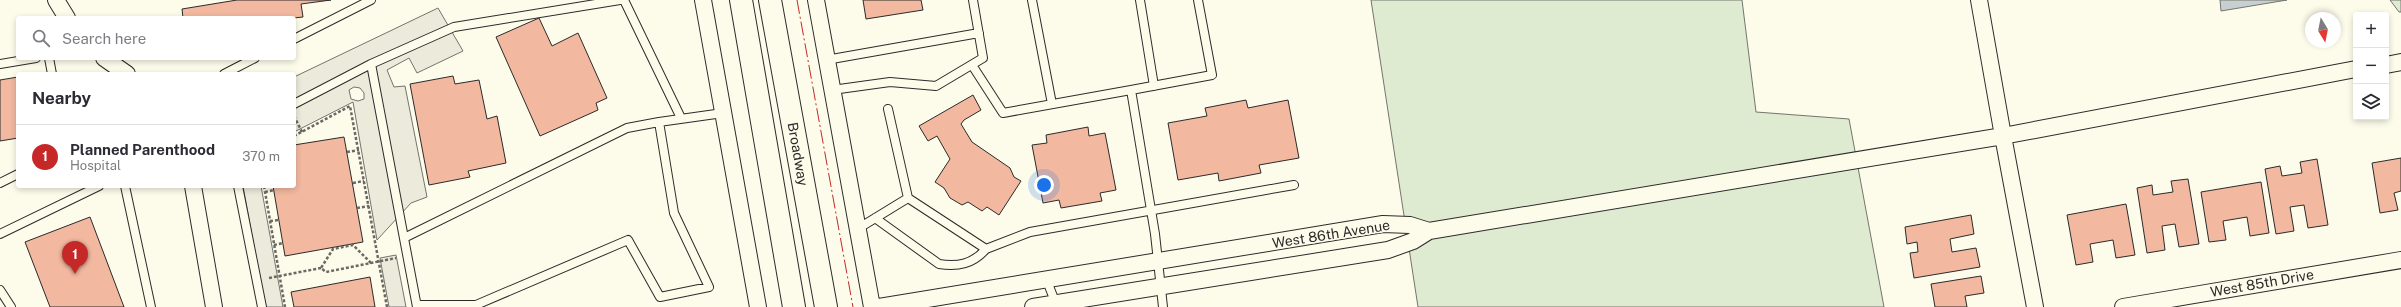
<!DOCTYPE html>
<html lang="en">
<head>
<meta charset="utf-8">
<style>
  body { margin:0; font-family:"Public Sans",sans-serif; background:#f7f7f7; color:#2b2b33 }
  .controls { position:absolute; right:12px; top:12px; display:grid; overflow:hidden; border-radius:4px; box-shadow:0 2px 6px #0003 }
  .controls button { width:36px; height:36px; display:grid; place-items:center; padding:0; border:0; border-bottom:1px solid #e1e1e2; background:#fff; color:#2b2b33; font:20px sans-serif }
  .compass { position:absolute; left:2305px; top:12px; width:36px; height:36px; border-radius:50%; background:#fff; box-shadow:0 2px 6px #0003; rotate:170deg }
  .you { position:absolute; left:1044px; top:185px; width:14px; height:14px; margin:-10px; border:3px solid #fff; border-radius:50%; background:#1a73e8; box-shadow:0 0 0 6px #1a73e833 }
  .badge { display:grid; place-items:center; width:26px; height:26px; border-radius:50%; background:#c62828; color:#fff; font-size:13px; font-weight:700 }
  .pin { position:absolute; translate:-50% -33px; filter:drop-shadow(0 1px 2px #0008) }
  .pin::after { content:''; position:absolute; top:21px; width:14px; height:12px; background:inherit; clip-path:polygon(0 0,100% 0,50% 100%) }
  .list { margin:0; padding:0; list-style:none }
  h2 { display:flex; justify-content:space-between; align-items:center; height:52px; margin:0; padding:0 16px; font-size:17px }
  h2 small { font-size:13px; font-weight:400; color:#7c7c81 }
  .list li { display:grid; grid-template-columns:26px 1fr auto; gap:12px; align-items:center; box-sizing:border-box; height:64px; padding:0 16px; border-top:1px solid #e1e1e2 }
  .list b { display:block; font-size:15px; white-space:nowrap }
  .list p { margin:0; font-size:13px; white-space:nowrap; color:#7c7c81 }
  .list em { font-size:13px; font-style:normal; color:#7c7c81 }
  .icon { flex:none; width:22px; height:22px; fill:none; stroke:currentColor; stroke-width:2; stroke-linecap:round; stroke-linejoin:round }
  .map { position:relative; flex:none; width:2401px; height:307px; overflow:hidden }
  .search { position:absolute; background:#fff; box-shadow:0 2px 6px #0003; left:16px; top:16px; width:280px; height:44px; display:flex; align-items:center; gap:10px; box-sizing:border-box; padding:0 14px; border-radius:4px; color:#7c7c81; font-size:15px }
  .panel { position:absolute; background:#fff; box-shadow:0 2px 6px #0003; left:16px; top:72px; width:280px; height:116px; border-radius:4px }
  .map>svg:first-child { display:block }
  .green { fill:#deebd1; stroke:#74746e }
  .parking { fill:#eceadb; stroke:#74746e; fill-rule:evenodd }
  .water { fill:#c7d0d0; stroke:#74746e }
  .building { fill:#f2b8a0; stroke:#2b2b2b }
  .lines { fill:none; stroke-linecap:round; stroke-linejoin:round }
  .service-casing { stroke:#2b2b2b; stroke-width:10 }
  .minor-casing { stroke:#2b2b2b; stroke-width:18 }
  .primary-casing { stroke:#2b2b2b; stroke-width:24 }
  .path { stroke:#6a6964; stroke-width:2.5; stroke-dasharray:3 2; stroke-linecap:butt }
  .service { stroke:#fdfbea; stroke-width:8 }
  .minor { stroke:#fdfbea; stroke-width:16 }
  .primary { stroke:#fdfbea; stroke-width:22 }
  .power { stroke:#c62828; stroke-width:1; stroke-dasharray:14 3 2 3; stroke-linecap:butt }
  .labels { text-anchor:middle; stroke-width:3; stroke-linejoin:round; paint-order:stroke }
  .street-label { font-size:14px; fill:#2b2b2b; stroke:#fdfbea }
</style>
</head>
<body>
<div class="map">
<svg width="2401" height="307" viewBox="0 0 2401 307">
  <rect width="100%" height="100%" fill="#fdfbea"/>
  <path class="green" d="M1371,0h371l14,112 93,7 35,188h-466z
    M2390,0h11v12h-2z"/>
  <path class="parking" d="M438,8l25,43 -46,22 -8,-15 -22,12 7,17 11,-1 22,111 -16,6 -34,37 -24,-138 -59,30v-55zM354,87l6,1 4,5v6l-6,2 -7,-2 -2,-9z
    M243,186h18l22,121h-18z
    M396,255l10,52h-17l-9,-49z"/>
  <path class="water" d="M2220,0h67l-66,11z"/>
  <path class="building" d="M237,0h94l-30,4 2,13 -9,1h-111l-1,-9z
    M863,0h58l2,10 -57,9z
    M539,18l13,28 26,-13 29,65 -11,5 2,7 -58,26 -44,-99z
    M453,76l2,8 24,-4 8,39 10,-3 9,47 -38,8 2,6 -41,8 -19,-101z
    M18,77v61l-18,3v-61z
    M973,95l8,15 -17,10 -3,4 11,18 38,26 4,9 7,4 -22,34 -12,-8 -5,4 -14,-9 -6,3 -12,-7 -6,-10 -9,-6 15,-23 -13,-23 -9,5 -9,-15z
    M1246,100l2,8 40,-8 11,58 -40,7 2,8 -42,8 -1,-8 -40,7 -10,-57 39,-7 -2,-8z
    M1088,127l1,9 16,-3 11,57 -16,3 2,8 -41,7 -2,-8 -16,3 -11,-58 15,-2 -1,-8z
    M344,137l19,105 -78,14 -12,-70h21v-41z
    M2401,158v33l-7,2 4,17 -18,3 -8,-50z
    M2317,159l11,66 -20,3 -4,-23 -14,2 4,24 -18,3 -11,-65 15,-3 2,10 20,-3 -2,-11z
    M2188,179l11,65 -20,3 -4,-23 -13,2 3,24 -18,3 -10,-65 15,-3 1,10 20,-3 -2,-11z
    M2261,182l8,51 -19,3 -3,-19 -24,4 3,19 -17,2 -8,-50z
    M2126,204l9,51 -19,3 -3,-18 -23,4 3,18 -17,3 -9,-50z
    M1971,215l3,19 -24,5 2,13 24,-4 4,19 -66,11 -4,-25 8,-1 -1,-10 -10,2 -2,-17z
    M90,217l34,90h-74l-25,-65z
    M1981,276l3,17 -19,3 2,11h-32l-4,-23z
    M370,277l5,30h-81l-3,-15z"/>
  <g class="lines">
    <defs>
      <path id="service" d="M624,0l57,118
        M1032,0l20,104
        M1140,0l14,86
        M294,39l77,-39
        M49,58l3,16
        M826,60l153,-27
        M0,64l36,-6
        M371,64l46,243
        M972,65l31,48 128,-23 24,144 8,73
        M224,74l31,-16
        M832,90l58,-8 46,4 47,-28 -10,-58
        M1131,90l81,-15 -14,-75
        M294,104l77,-40 83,-37 166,-27
        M888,109l20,89
        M0,183l18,-9
        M125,186l26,121
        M238,186l24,121
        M875,218l64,46c19,3 34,0 47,-15
        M859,228l49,-30 78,51 44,-17 264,-47
        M0,234l99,-48
        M404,238l223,-110 32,-6
        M1047,281l9,23
        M0,290l11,17
        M417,305h59l152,-65 32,57 49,-10 -35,-74 -15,-91 64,-9"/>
      <path id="minor" d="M56,0l11,18
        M703,0l55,307
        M816,0l56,307
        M104,58l23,16
        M2386,65l15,-3
        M193,186l21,121
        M1429,231l574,-95 -24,-136
        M879,307l504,-83 27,1 19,6 -16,10 -25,9 -355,57
        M2035,307l-32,-171 353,-67
        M2123,307l278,-47"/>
      <path id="primary" d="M741,0l53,307
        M770,0l56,307"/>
    </defs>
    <use href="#service" class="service-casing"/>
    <use href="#minor" class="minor-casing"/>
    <use href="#primary" class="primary-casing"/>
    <path class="path" d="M294,116l8,16
      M294,136l56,-30 37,201
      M347,152l12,-2
      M353,183l11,-2
      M264,186l21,121
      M265,192l9,-2
      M357,208l12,-2
      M270,221l9,-1
      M274,245l9,-2
      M371,263l-18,-18 -20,4 -12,19 5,4 70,-14
      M269,278l52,-10"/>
    <use href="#service" class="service"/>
    <use href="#minor" class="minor"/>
    <use href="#primary" class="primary"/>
    <path class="power" d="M797,0l56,307"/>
  </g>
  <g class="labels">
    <g class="street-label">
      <text transform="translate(798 154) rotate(80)" y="5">Broadway</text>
      <text transform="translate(1331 234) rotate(-9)" y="5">West 86th Avenue</text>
      <text transform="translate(2262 283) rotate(-10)" y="5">West 85th Drive</text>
    </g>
  </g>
</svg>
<div class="controls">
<button>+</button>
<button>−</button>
<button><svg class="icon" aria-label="layers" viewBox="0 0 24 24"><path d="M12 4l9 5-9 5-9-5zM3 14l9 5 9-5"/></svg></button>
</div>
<svg class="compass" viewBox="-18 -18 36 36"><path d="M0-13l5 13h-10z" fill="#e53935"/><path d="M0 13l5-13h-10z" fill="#7c7c81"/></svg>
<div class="you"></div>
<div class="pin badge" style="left:75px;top:274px">1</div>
<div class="search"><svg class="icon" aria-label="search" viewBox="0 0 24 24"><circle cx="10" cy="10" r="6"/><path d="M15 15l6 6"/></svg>Search here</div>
<section class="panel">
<h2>Nearby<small></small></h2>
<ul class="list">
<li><span class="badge">1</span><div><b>Planned Parenthood</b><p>Hospital</p></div><em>370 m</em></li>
</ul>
</section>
</div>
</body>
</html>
